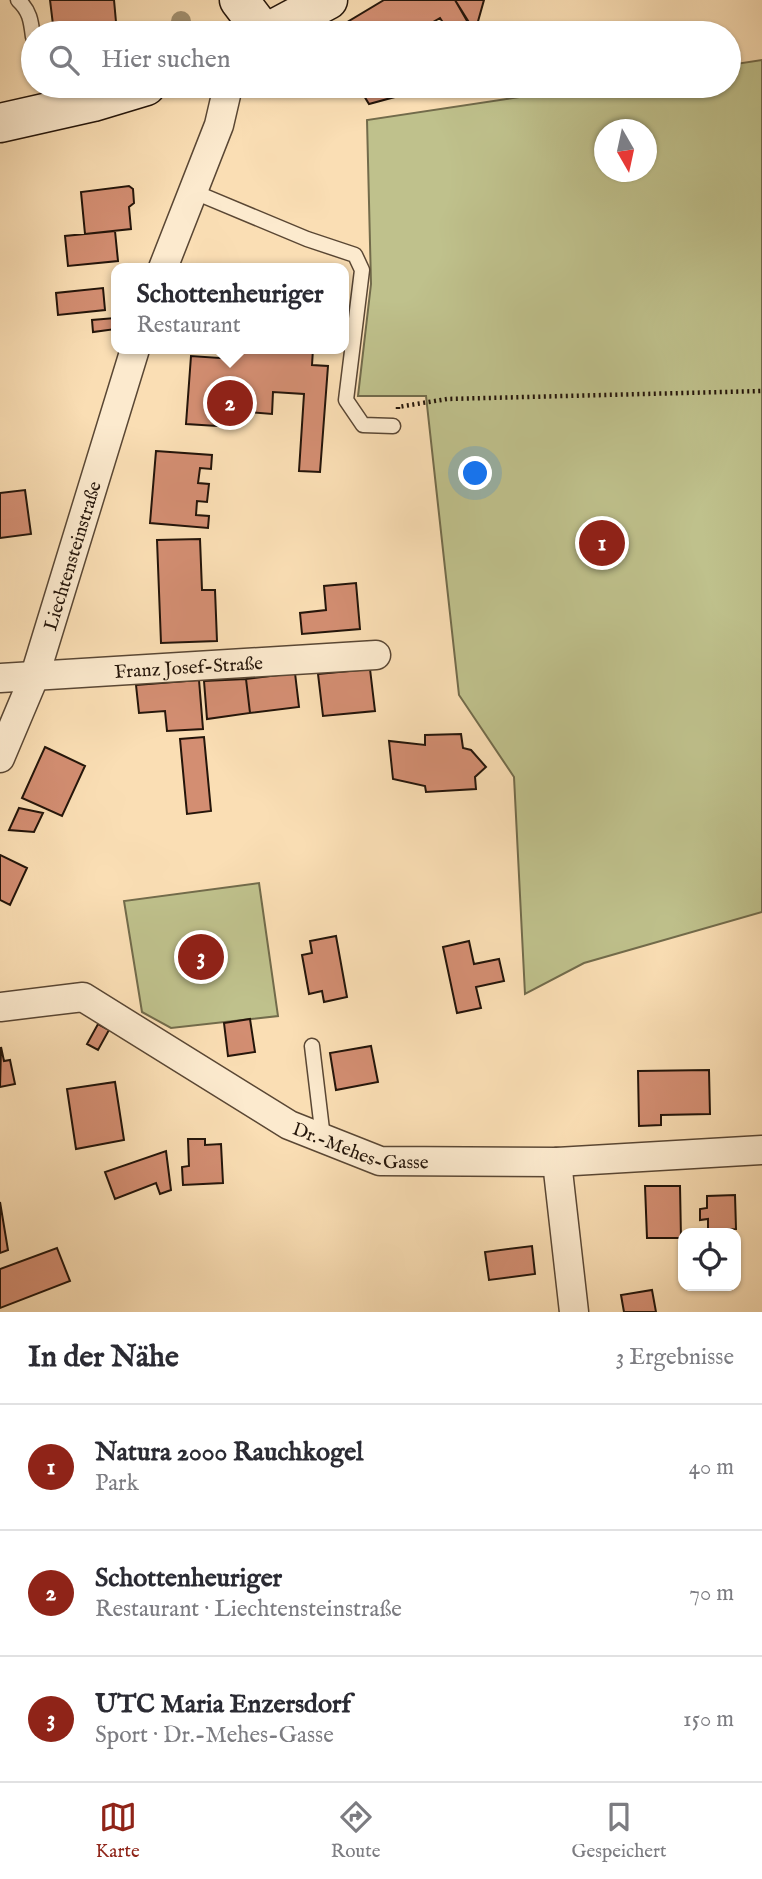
<!DOCTYPE html>
<html lang="de">
<head>
<meta charset="utf-8">
<style>
  body { margin:0; font-family:"IM FELL English",serif; background:#f7f7f7; color:#2b2b33 }
  .controls { position:absolute; right:21px; bottom:21px; display:grid; overflow:hidden; border-radius:14px; box-shadow:0 2px 5px #0004 }
  .controls button { width:63px; height:63px; display:grid; place-items:center; padding:0; border:0; border-bottom:2px solid #e1e1e2; background:#fff; color:#2b2b33; font:35px sans-serif }
  .compass { position:absolute; left:594px; top:119px; width:63px; height:63px; border-radius:50%; background:#fff; box-shadow:0 2px 5px #0004; rotate:171deg }
  .you { position:absolute; left:476px; top:474px; width:24px; height:24px; margin:-18px; border:5px solid #fff; border-radius:50%; background:#1a73e8; box-shadow:0 0 0 10px #1a73e833 }
  .badge { display:grid; place-items:center; width:46px; height:46px; border-radius:50%; background:#8f2418; color:#fff; font-size:23px; font-weight:700 }
  .pin { position:absolute; translate:-50% -50%; border:4px solid #fff; box-shadow:0 2px 7px #0006 }
  .popup { position:absolute; left:111px; top:263px; width:238px; height:91px; box-sizing:border-box; display:grid; place-content:center; border-radius:14px; background:#fff; filter:drop-shadow(0 2px 5px #0005); font-size:23px; white-space:nowrap; color:#7c7c81 }
  .popup b { font-size:26px; color:#2b2b33 }
  .popup::after { content:''; position:absolute; left:50%; top:100%; margin-left:-14px; border:14px solid transparent; border-top-color:#fff }
  .list { margin:0; padding:0; list-style:none }
  h2 { display:flex; justify-content:space-between; align-items:center; height:91px; margin:0; padding:0 28px; font-size:30px }
  h2 small { font-size:23px; font-weight:400; color:#7c7c81 }
  .list li { display:grid; grid-template-columns:46px 1fr auto; gap:21px; align-items:center; box-sizing:border-box; height:126px; padding:0 28px; border-top:2px solid #e1e1e2 }
  .list b { display:block; font-size:26px; white-space:nowrap }
  .list p { margin:0; font-size:23px; white-space:nowrap; color:#7c7c81 }
  .list em { font-size:23px; font-style:normal; color:#7c7c81 }
  .icon { flex:none; width:38px; height:38px; fill:none; stroke:currentColor; stroke-width:2; stroke-linecap:round; stroke-linejoin:round }
  .map { position:relative; flex:none; width:762px; height:1312px; overflow:hidden }
  .search { position:absolute; background:#fff; box-shadow:0 2px 5px #0004; left:21px; right:21px; top:21px; height:77px; display:flex; align-items:center; gap:18px; box-sizing:border-box; padding:0 24px; border-radius:38px; color:#7c7c81; font-size:26px }
  .sheet { height:469px; background:#fff }
  nav { display:flex; justify-content:space-around; align-items:center; box-sizing:border-box; height:98px; border-top:2px solid #e1e1e2; background:#fff; font-size:19px; color:#7c7c81 }
  nav a { display:grid; justify-items:center; gap:4px }
  nav .on { color:#8f2418 }
  .map>svg:first-child { display:block }
  .green { fill:#bfc18c; stroke:#726b4b; stroke-width:2; fill-rule:evenodd }
  .building { fill:#d38e72; stroke:#24150a; stroke-width:2 }
  .lines { fill:none; stroke-linecap:round; stroke-linejoin:round }
  .lane-casing { stroke:#5a4734; stroke-width:17 }
  .street-casing { stroke:#5a4734; stroke-width:31 }
  .secondary-casing { stroke:#24150a; stroke-width:41 }
  .path { stroke:#24150a; stroke-width:4.5; stroke-dasharray:2 3.5; stroke-linecap:butt }
  .lane { stroke:#fceace; stroke-width:14 }
  .street { stroke:#fceace; stroke-width:28 }
  .secondary { stroke:#fceace; stroke-width:38 }
  .tree { fill:#a29070 }
  .labels { text-anchor:middle; stroke-width:6; stroke-linejoin:round; paint-order:stroke }
  .street-label { font-size:19px; fill:#24150a; stroke:#fceace }
</style>
</head>
<body>
<div class="map">
<svg width="762" height="1312" viewBox="0 0 762 1312">
  <rect width="100%" height="100%" fill="#fadeb4"/>
  <filter id="stains"><feTurbulence type="fractalNoise" baseFrequency=".00286" numOctaves="4"/><feColorMatrix values="0 0 0 0 .2 0 0 0 0 .09 0 0 0 0 .02 0 0 0 .5 -.17"/></filter>
  <radialGradient id="worn" r=".72"><stop offset=".6" stop-color="#630" stop-opacity="0"/><stop offset="1" stop-color="#630" stop-opacity=".3"/></radialGradient>
  <path class="green" d="M762,60v852l-178,51 -59,31 -11,-217 -55,-82 -33,-299h-68l13,-112 -4,-164 226,-34h136v-21zM604,130h42v42h-42z
    M259,883l19,133 -107,12 -29,-16 -18,-111z"/>
  <path class="building" d="M50,0h64l3,33h-63z
    M384,0h71l19,33h-24l-10,-15 -26,15h-85z
    M455,0h29l-9,32z
    M358,86h39l5,9 -33,9z
    M129,186l4,3 1,14 -5,4 2,22 -46,5 -4,-42z
    M115,231l3,30 -50,5 -3,-30z
    M103,288l2,22 -47,5 -2,-22z
    M115,318l1,11 -23,3 -1,-12z
    M235,349h78l-1,16 16,1 -8,106 -21,-1 5,-77 -31,-2 -1,22 -38,-3 -1,16 -47,-3 5,-68 43,3z
    M156,451l56,4 -1,14 -11,-1 -2,15 11,1 -2,18 -10,-1 -1,14 13,1 -1,12 -58,-5z
    M25,490l6,44 -31,4v-45z
    M200,539l2,51h13l2,51 -56,2 -4,-103z
    M356,583l4,46 -58,5 -2,-21 26,-3 -2,-24z
    M370,669l5,42 -52,5 -5,-42z
    M295,673l4,34 -49,6 -4,-34z
    M246,679l4,34 -43,6 -3,-38z
    M199,680l4,49 -36,2 -2,-20 -26,2 -3,-28z
    M461,734l2,14 8,2 15,17 -11,10 1,12 -50,3 -1,-6 -32,-7 -4,-38 36,4v-10z
    M204,737l7,74 -24,3 -7,-75z
    M45,747l40,19 -23,50 -40,-18z
    M19,808l24,5 -9,19 -25,-2z
    M0,855l27,13 -17,37 -10,-5z
    M336,936l11,61 -23,5 -2,-11 -13,3 -7,-39 10,-2 -2,-12z
    M469,941l5,23 25,-5 5,22 -28,6 5,21 -24,5 -14,-66z
    M250,1019l5,33 -27,4 -4,-33z
    M98,1024l11,6 -11,20 -11,-6z
    M371,1046l7,36 -42,8 -6,-37z
    M1,1047l3,14 6,-1 5,24 -15,3z
    M709,1070l1,44 -49,1v10l-22,1 -1,-55z
    M115,1082l9,58 -48,9 -9,-60z
    M188,1139h17v6l16,-1 2,39 -40,2 -1,-18 7,-1z
    M166,1151l5,39 -11,4 -4,-11 -41,16 -10,-27z
    M645,1186h35l1,52h-34z
    M735,1195l1,34 -28,1v-11l-8,1v-11l7,-1v-12z
    M0,1202l8,48 -8,3z
    M532,1246l3,28 -46,6 -4,-28z
    M57,1248l13,33 -70,27v-39z
    M652,1290l4,22h-32l-3,-17z"/>
  <g class="lines">
    <defs>
      <path id="lane" d="M18,0c12,11 13,21 15,37
        M192,191l115,48 48,16 7,15 -16,130 17,25 30,1
        M312,1046l11,92"/>
      <g id="street">
        <path d="M163,268l56,-143 7,-30 -2,-9"/>
        <path id="s1" d="M0,678l376,-23"/>
        <path id="s2" d="M0,758l35,-83 100,-326"/>
        <path id="s3" d="M0,1007l83,-10 206,128 91,36 177,1 205,-12"/>
        <path d="M557,1162l17,150"/>
      </g>
      <path id="secondary" d="M239,0l25,33
        M266,33l62,-33
        M0,123l93,-21 53,-16"/>
    </defs>
    <use href="#lane" class="lane-casing"/>
    <use href="#street" class="street-casing"/>
    <use href="#secondary" class="secondary-casing"/>
    <path class="path" d="M398,409v-2l49,-8 315,-8"/>
    <use href="#lane" class="lane"/>
    <use href="#street" class="street"/>
    <use href="#secondary" class="secondary"/>
  </g>
  <circle class="tree" cx="181" cy="21" r="10"/>
  <g class="labels">
    <g class="street-label">
      <text dy="7" stroke="none"><textPath href="#s2" startOffset="215">Liechtensteinstraße</textPath></text>
      <text dy="7" stroke="none"><textPath href="#s1" startOffset="189">Franz Josef-Straße</textPath></text>
      <text dy="7" stroke="none"><textPath href="#s3" startOffset="402">Dr.-Mehes-Gasse</textPath></text>
    </g>
  </g>
  <rect width="100%" height="100%" filter="url(#stains)"/>
  <rect width="100%" height="100%" fill="url(#worn)"/>
</svg>
<div class="controls">
<button><svg class="icon" aria-label="locate" viewBox="0 0 24 24"><circle cx="12" cy="12" r="6"/><path d="M12 2v4M12 18v4M2 12h4M18 12h4"/></svg></button>
</div>
<svg class="compass" viewBox="-18 -18 36 36"><path d="M0-13l5 13h-10z" fill="#e53935"/><path d="M0 13l5-13h-10z" fill="#7c7c81"/></svg>
<div class="you"></div>
<div class="pin badge" style="left:602px;top:543px">1</div>
<div class="pin badge" style="left:230px;top:403px">2</div>
<div class="popup"><b>Schottenheuriger</b>Restaurant</div>
<div class="pin badge" style="left:201px;top:957px">3</div>
<div class="search"><svg class="icon" aria-label="search" viewBox="0 0 24 24"><circle cx="10" cy="10" r="6"/><path d="M15 15l6 6"/></svg>Hier suchen</div>
</div>
<section class="sheet">
<h2>In der Nähe<small>3 Ergebnisse</small></h2>
<ul class="list">
<li><span class="badge">1</span><div><b>Natura 2000 Rauchkogel</b><p>Park</p></div><em>40 m</em></li>
<li><span class="badge">2</span><div><b>Schottenheuriger</b><p>Restaurant · Liechtensteinstraße</p></div><em>70 m</em></li>
<li><span class="badge">3</span><div><b>UTC Maria Enzersdorf</b><p>Sport · Dr.-Mehes-Gasse</p></div><em>150 m</em></li>
</ul>
</section>
<nav>
<a class="on"><svg class="icon" aria-label="map" viewBox="0 0 24 24"><path d="M3 6l6-2 6 2 6-2v14l-6 2-6-2-6 2zM9 4v14M15 6v14"/></svg>Karte</a>
<a><svg class="icon" aria-label="directions" viewBox="0 0 24 24"><path d="M12 3l9 9-9 9-9-9zM9 14v-3h6M13 9l2 2-2 2"/></svg>Route</a>
<a><svg class="icon" aria-label="saved" viewBox="0 0 24 24"><path d="M7 4h10v16l-5-4-5 4z"/></svg>Gespeichert</a>
</nav>
</body>
</html>
